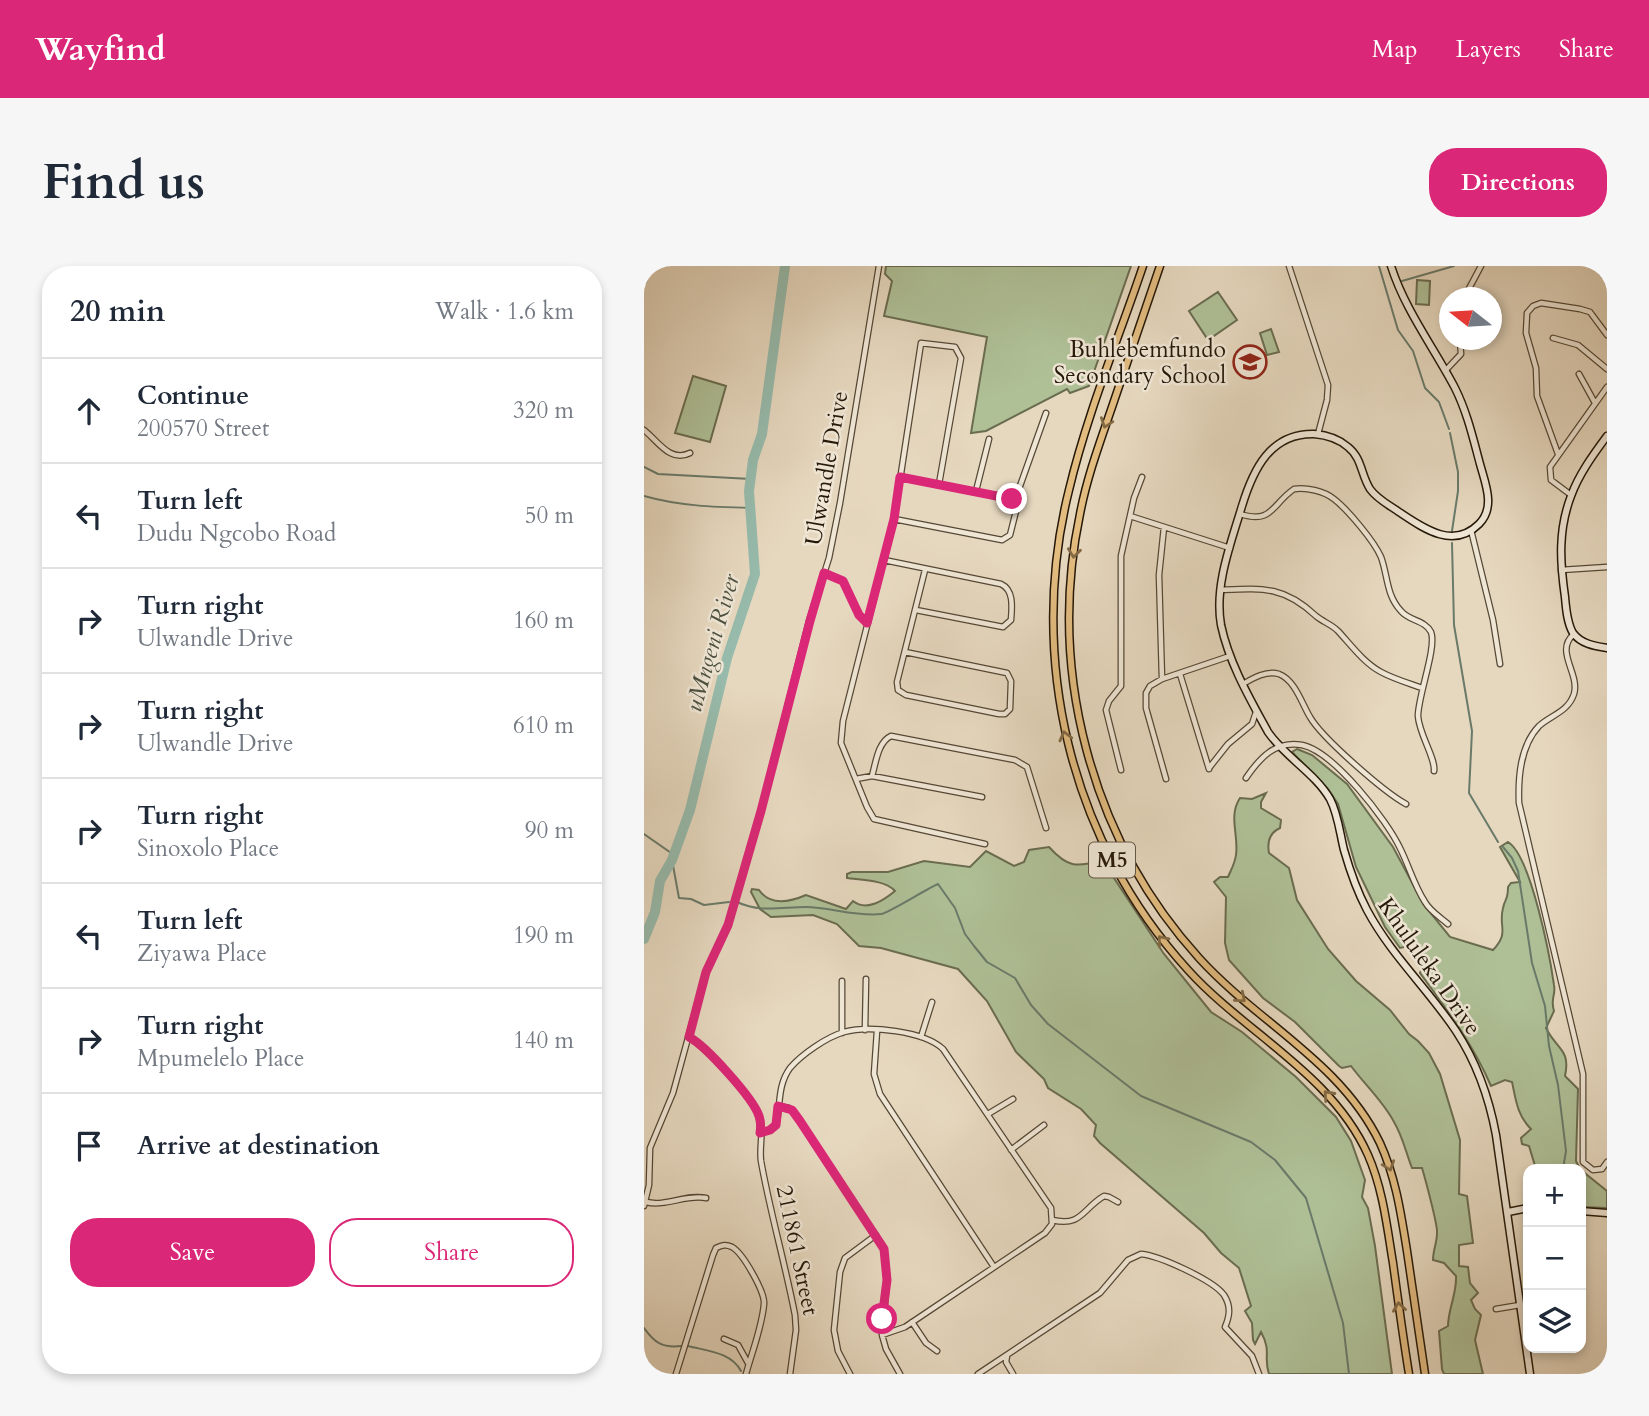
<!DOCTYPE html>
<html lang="en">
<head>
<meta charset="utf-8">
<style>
  body { margin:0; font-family:Cardo,serif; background:#f6f6f7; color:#1f2937 }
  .controls { position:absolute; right:21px; bottom:21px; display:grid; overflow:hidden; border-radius:14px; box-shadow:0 4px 10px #0003 }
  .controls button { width:63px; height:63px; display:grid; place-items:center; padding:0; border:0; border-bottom:2px solid #e0e1e3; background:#fff; color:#1f2937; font:35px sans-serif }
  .compass { position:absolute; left:795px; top:21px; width:63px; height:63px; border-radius:50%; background:#fff; box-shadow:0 4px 10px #0003; rotate:287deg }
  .stop { position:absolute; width:21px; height:21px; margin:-16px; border:5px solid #db2777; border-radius:50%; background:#fff }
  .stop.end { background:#db2777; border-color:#fff; box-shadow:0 2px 7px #0008 }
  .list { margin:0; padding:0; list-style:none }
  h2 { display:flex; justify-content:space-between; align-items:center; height:91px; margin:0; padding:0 28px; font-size:30px }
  h2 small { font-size:23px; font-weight:400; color:#747a83 }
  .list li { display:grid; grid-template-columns:46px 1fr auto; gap:21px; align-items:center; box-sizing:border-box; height:105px; padding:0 28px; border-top:2px solid #e0e1e3 }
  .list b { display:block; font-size:26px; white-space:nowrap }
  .list p { margin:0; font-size:23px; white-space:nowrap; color:#747a83 }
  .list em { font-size:23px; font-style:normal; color:#747a83 }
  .actions { display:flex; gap:14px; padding:21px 28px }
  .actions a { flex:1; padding:16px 0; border:2px solid #db2777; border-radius:28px; text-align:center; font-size:24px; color:#db2777 }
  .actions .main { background:#db2777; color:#fff }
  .icon { flex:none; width:38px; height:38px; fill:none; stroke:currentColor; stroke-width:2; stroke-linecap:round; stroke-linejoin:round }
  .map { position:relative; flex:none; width:963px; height:1108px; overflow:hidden; border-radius:28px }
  header { display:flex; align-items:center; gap:42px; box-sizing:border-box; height:98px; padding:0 35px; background:#db2777; color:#fff }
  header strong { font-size:33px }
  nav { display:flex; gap:38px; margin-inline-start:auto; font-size:24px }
  .intro { display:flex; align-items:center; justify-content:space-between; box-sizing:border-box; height:168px; padding:0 42px }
  h1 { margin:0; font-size:49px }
  .button { padding:18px 32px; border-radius:28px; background:#db2777; color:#fff; font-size:24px; font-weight:700 }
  main { display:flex; gap:42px; padding:0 42px }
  aside { flex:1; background:#fff; border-radius:28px; box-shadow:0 4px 10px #0003 }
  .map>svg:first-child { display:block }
  .green { fill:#afc097; stroke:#6a6c50; stroke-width:2 }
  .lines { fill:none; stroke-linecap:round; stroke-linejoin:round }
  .stream { stroke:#697a6a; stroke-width:2 }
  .river { stroke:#97bbac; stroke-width:10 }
  .street-casing { stroke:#554836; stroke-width:7 }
  .secondary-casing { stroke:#251808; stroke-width:9 }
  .primary-casing { stroke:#251808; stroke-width:9 }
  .street { stroke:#efe6d5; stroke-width:4.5 }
  .secondary { stroke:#efe6d5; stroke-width:6 }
  .primary { stroke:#e3bc80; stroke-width:6 }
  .oneway { stroke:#846a44 }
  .route { stroke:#db2777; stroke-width:9 }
  .labels { text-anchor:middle; stroke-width:5; stroke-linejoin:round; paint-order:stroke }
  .shield { fill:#efe6d5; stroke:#625646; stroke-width:2 }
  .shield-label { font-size:21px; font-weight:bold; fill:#251808 }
  .poi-label { font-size:23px; fill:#251808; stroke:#efe6d5; text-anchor:end }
  .street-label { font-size:23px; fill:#251808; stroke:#efe6d5 }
  .water-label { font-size:24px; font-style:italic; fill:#4d5141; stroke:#efe6d5 }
</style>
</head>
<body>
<header>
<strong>Wayfind</strong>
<nav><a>Map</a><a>Layers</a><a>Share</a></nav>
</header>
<div class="intro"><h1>Find us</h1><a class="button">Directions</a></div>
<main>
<aside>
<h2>20 min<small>Walk · 1.6 km</small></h2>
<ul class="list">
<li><svg class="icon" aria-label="ahead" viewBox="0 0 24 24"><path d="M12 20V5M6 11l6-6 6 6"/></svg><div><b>Continue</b><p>200570 Street</p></div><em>320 m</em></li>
<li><svg class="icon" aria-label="left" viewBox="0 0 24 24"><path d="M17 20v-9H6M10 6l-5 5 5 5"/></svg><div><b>Turn left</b><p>Dudu Ngcobo Road</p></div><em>50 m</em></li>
<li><svg class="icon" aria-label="right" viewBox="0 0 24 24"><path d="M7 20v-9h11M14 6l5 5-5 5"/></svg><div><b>Turn right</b><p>Ulwandle Drive</p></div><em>160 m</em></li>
<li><svg class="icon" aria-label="right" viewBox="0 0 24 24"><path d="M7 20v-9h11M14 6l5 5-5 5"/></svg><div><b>Turn right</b><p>Ulwandle Drive</p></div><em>610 m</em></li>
<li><svg class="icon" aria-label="right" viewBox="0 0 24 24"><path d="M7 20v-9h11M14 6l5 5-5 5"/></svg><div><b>Turn right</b><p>Sinoxolo Place</p></div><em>90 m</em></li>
<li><svg class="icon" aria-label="left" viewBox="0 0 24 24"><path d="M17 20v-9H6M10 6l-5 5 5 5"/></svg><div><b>Turn left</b><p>Ziyawa Place</p></div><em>190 m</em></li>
<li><svg class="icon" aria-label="right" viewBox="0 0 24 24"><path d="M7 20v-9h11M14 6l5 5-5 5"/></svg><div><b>Turn right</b><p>Mpumelelo Place</p></div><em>140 m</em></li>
<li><svg class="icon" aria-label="arrive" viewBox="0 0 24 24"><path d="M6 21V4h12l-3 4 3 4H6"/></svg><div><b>Arrive at destination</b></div></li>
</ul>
<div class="actions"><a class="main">Save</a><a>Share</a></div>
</aside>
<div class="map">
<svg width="963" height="1108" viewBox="0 0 963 1108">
  <rect width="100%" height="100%" fill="#e6d8bf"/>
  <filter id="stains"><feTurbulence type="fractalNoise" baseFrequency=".00286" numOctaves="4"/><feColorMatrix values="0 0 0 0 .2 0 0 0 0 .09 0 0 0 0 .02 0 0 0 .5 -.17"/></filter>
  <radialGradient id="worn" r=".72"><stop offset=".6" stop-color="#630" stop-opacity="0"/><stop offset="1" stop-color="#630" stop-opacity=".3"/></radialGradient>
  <path class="green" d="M242,0h245l-42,120 -19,7 -3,-4 -81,42 -15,2 16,-96 -103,-21 8,-35 -7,-7z
    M773,14l13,1 -1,24 -13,-1z
    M574,26l19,28 -29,20 -19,-29z
    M627,63l8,23 -12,3 -7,-22z
    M49,110l33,10 -16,56 -35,-9z
    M653,483l15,6 35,29 46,63 31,58 26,32 43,13c17,-18 5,-23 10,-42 2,-10 5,-7 5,-21l3,-4 9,-1 -20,-35 8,-5c23,14 42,115 46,143 2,11 -4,13 0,26l-8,17c10,21 25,21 19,48l13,13 -2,72 4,8h-44l-7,-23 -7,-2 -1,-6 10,-9c-14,-14 -15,-29 -19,-47l-7,-2 -14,6c-18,-42 -44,-76 -71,-113l4,-9 -15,-18 -9,2 -15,-21 -29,-60 -18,-63 -10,-15 -36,-37z
    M622,527l-5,9v6l20,12 -1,8c-11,5 -13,14 -11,25l20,15 8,32 31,49 28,32 34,29 19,24 9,7 11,12 11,21 20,66 -1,54 8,2 6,47 -14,2v21l9,1 2,16 8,10 -7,7 4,9 6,6 -6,25 8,34h-39l-2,-5 -3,-38 9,-5c0,-17 9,-32 8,-50l-12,-13 -11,-3c0,-10 4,-17 4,-27 1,-7 -12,-55 -15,-65h-10c-6,-15 -9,-31 -18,-46 -11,-21 -29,-37 -43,-56l-9,2 -3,-2 -44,-44 -32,-24 -34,-38 -4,-17 1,-46 -12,-15 6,-5h8c3,-7 7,-14 8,-22 3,-20 -8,-39 4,-57l12,1z
    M405,581c18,20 27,21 53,13l62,94 47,58 31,20 54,45 40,40 15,24 14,39 -3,17 6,11 7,38 17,128h-123c-6,-17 3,-22 -8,-42l-6,12 -2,-4 -1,-17 -7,-12 6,-5 -12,-38 -18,-15 -17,-20 -104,-90 -6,-7 2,-11 -15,-16 -33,-21 -4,-9 -28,-27 -29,-51 -29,-32 -77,-21 -22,-2 -22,-22 -24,-9 -42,2 -11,-8 -9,-17 1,-3 7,1c11,16 31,12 47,5l40,14 7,-8c14,11 31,-1 42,-10 -10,-11 -33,-11 -48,-13v-4l5,-2h36l36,-11 46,6 16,-16 28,15 10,-4 5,-12z
    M937,904l26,21v17l-26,-1z"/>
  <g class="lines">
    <path class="stream" d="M735,0l19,64 15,21 12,37 14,14 10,27
      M758,15l52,-15
      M806,167l8,39v19l-6,40
      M0,201l14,7 93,5
      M0,230c35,10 70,11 107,12
      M808,277l2,82 18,106 -3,62 29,49
      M0,568l30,21
      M859,581l9,11 6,13 14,92 13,43 4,40 9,39 8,66 -3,18
      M28,594l7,38 12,1 13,6 25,-3
      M93,636c23,11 45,5 69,5 23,0 51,10 75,7 8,-1 45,-25 57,-30l17,24 10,26 9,12 13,16 28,16 16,27 17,19 93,72 110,46 24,18 31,38 37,125 6,51
      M0,1062c11,15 18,20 37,18
      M44,1080c19,5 43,6 53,25"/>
    <path class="river" d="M0,673l11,-27 5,-31 12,-21 18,-50 37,-152 28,-84 -6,-83 4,-31 9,-26 23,-168"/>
    <defs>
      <path id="street" d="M645,0l39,119 -1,15 -9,34
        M0,14l6,-14
        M820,32l17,-32
        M909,72l25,7 29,24
        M801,105l16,-17 -1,-14
        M935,108l16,29
        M0,164c14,11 26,33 46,23
        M914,188l-21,-58 -1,-28 -10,-35 1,-20 6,-7 8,-3 39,6 10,3 17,23
        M295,218l22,-126 -6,-11 -34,-4 -27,176 -51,202 -2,22 26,64 7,12 111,25
        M332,225l13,-52
        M927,229l-20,-15 -1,-13 57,-80
        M371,234l31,-87
        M596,248c33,10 31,-9 54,-25 12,-2 30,2 40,10 14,11 40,42 47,58 7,19 5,38 20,54 8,10 24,9 30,21 6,15 -13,64 -13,84 1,18 18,43 16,55
        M486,250l100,32
        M250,253l108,21 8,-5 8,-32 -3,-3 -115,-23
        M827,264l22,90 7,44
        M240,294l117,24c13,6 11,23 10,36l-8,7 -87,-17
        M917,304l46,-3
        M180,307l19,8 16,34 8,8
        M577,324c42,-2 63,-4 95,26 7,6 15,8 22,15 13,14 26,32 43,41 13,7 27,11 41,16
        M930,368c-20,17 6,39 0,60 -6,18 -23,21 -35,32 -19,20 -21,51 -20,77l64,271v88l10,8 9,-1 5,-7
        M261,386l102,21 4,8 -1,28 -5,5h-6l-93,-19 -8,-5 -1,-8 28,-112
        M536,408l29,95
        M518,413l-3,-104 5,-48
        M599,418c10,-6 24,-14 36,-10 16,6 23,30 31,43 12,21 74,75 96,87
        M565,502l19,-24 24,-20 4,-12
        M477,504l-15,-60 3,-9 12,-15v-130l13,-58 8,-21
        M228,510c4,-14 6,-34 19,-40l124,24 12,7 19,61
        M602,512c13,-19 29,-38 56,-33 31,6 85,75 98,103 9,18 14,37 25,54 5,9 15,15 23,22
        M212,513l16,-3 110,21
        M522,513l-20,-71v-15l4,-7 12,-7 68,-23
        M198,715v52
        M221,764l1,-51
        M233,765l-3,43 6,20 114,173
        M45,771c16,9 66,63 71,81 4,13 -1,29 1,43 9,51 24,102 34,154l1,15 -6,44
        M277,771l11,-35
        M134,840l11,2 5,4 90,137 3,31 -5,55 4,14 14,25
        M344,848l25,-15
        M116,867l10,-3 6,-5c5,-20 1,-39 14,-57 12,-14 37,-31 54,-36 25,-7 80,-1 99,17l108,159 1,16 -7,9 -140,94 -23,8
        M367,884l33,-25
        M2,936c20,5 40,-8 60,-4
        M0,940l5,-21 1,-37 23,-55 33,-121 22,-47 33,-114 48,-190 20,-63 11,-55 39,-237
        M408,954c30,7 30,-11 52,-24l5,1 9,5
        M852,1043l24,-4
        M268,1056l14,21 11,8
        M80,1073l14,6 10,18
        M363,1090l-1,6 7,12
        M32,1108l37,-119 3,-7c6,-3 10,-4 16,-1 11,6 33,45 32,57 -2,23 -12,48 -18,70
        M206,1108l-12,-23 -4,-21 6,-58 5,-14 31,-23
        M334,1108l122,-81 28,-33 13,-6c19,2 72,26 83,41 7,11 6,20 1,32l27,29 7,18"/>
      <path id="secondary" d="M747,0c14,44 43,82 64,122 12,24 18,50 25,76 5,19 16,43 -1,60 -26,26 -56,4 -80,-12 -10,-7 -22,-13 -29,-23 -9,-14 -8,-31 -22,-42 -9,-8 -22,-12 -34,-13 -44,-1 -61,36 -72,72 -11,37 -28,80 -21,119 8,38 29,74 47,107 17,25 47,41 62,67 8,15 10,35 14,51 6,21 13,41 23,60 24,45 61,79 89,121 21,32 33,66 40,104l34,239
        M955,0l8,11
        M963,170c-14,19 -28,38 -36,60 -13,34 -11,66 -6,101 1,11 2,26 8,36 8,11 22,13 34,15
        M937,945l26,2
        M864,946l20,-4"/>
      <path id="primary" d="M499,0c-25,74 -56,148 -74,224 -42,168 1,351 119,480 57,63 144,104 180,185 15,34 19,72 25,108 5,37 10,74 16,111
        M516,0c-16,47 -32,94 -48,141 -12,35 -25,70 -32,107 -33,157 11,325 119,444 59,65 142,104 181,185 16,35 21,71 27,108 6,41 12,82 18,123"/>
    </defs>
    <use href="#street" class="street-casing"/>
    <use href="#secondary" class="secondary-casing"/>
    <use href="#primary" class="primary-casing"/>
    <use href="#street" class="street"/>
    <use href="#secondary" class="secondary"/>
    <use href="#primary" class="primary"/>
  </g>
  <defs><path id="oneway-chevron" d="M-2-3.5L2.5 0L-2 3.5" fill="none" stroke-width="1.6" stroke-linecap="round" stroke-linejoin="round" transform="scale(1.75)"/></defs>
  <g class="oneway">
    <use href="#oneway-chevron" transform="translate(462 157) rotate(109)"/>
    <use href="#oneway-chevron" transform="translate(430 287) rotate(97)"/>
    <use href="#oneway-chevron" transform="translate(421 470) rotate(-104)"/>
    <use href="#oneway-chevron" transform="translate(518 674) rotate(-129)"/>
    <use href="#oneway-chevron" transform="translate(597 732) rotate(41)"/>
    <use href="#oneway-chevron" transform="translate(684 829) rotate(-132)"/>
    <use href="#oneway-chevron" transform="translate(745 900) rotate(71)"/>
    <use href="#oneway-chevron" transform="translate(755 1041) rotate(-98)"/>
  </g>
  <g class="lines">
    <path class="route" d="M238,1053l5,-39 -3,-31 -84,-128 -8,-11 -14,-4 -2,19 -6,5 -10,3c1,-6 1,-11 -1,-17 -6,-18 -53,-70 -70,-79l17,-65 22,-47 33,-114 49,-190 14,-48 19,8 16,34 8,8 27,-104 6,-42 112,22"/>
  </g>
  <defs>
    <symbol id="school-ring" viewBox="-11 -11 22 22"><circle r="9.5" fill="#efe6d5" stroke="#8f2418" stroke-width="1.5"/><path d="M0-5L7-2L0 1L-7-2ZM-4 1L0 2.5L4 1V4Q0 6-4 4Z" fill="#8f2418"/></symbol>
  </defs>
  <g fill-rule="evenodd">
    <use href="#school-ring" x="587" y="77" width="38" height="38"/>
  </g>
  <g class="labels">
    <rect class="shield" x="445" y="576.5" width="46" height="35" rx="5"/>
    <g class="shield-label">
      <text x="468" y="601">M5</text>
    </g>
    <g class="poi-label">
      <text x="582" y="91">Buhlebemfundo<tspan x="582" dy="26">Secondary School</tspan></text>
    </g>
    <g class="street-label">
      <text transform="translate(182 202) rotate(-80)" y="8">Ulwandle Drive</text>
      <text transform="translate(786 700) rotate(55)" y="8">Khululeka Drive</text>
      <text transform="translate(154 984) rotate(78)" y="8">211861 Street</text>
    </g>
    <g class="water-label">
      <text transform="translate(68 377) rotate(-74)" y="8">uMngeni River</text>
    </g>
  </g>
  <rect width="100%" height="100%" filter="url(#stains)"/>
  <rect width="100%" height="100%" fill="url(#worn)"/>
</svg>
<div class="controls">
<button>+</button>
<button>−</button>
<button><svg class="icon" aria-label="layers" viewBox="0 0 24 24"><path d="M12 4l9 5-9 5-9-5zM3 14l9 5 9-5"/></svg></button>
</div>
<svg class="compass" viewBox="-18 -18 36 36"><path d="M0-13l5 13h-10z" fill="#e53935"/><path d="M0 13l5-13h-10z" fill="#747a83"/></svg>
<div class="stop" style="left:238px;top:1053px"></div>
<div class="stop end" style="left:368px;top:233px"></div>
</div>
</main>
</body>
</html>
